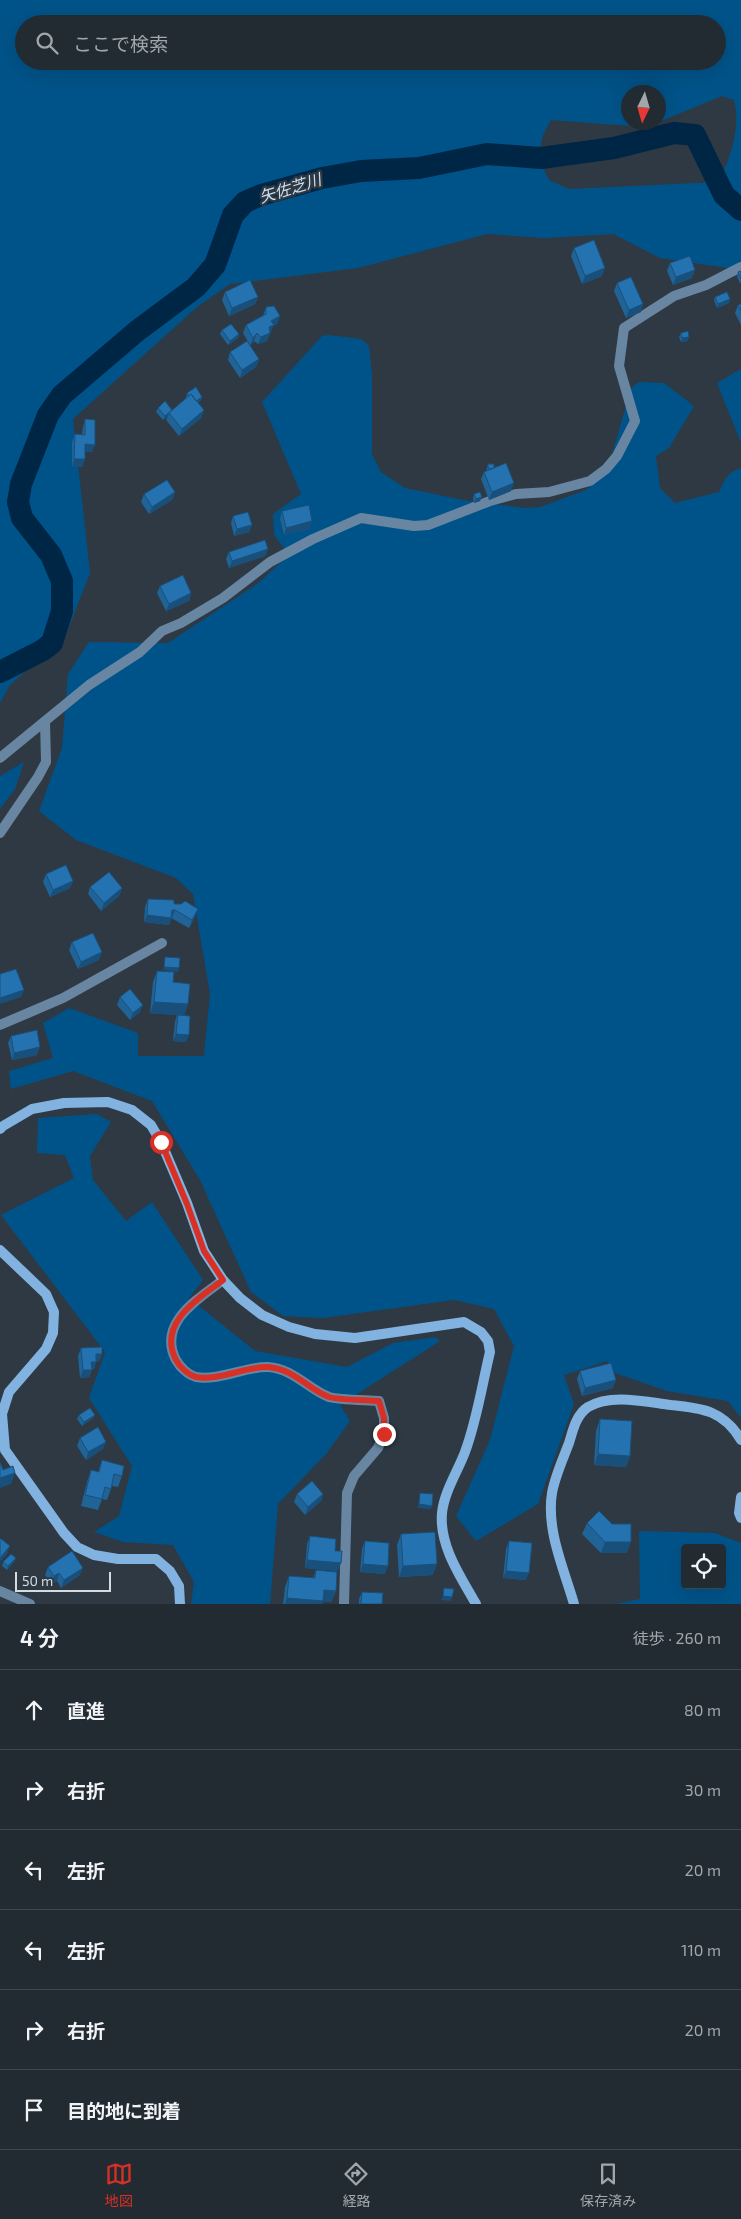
<!DOCTYPE html>
<html lang="ja">
<head>
<meta charset="utf-8">
<style>
  body { margin:0; font-family:"Exo 2","Noto Sans JP",sans-serif; background:#2e373e; color:#f1f3f6 }
  .controls { position:absolute; right:15px; bottom:15px; display:grid; overflow:hidden; border-radius:5px; box-shadow:0 5px 20px #0002 }
  .controls button { width:45px; height:45px; display:grid; place-items:center; padding:0; border:0; border-bottom:1px solid #3f474d; background:#222b32; color:#f1f3f6; font:25px sans-serif }
  .compass { position:absolute; left:621px; top:85px; width:45px; height:45px; border-radius:50%; background:#222b32; box-shadow:0 5px 20px #0002; rotate:185deg }
  .scale { position:absolute; left:15px; bottom:12px; width:96px; box-sizing:border-box; padding-left:5px; border:2px solid #d4dbe1; border-top:0; font-size:14px; line-height:18px; white-space:nowrap; color:#d4dbe1; -webkit-text-stroke:4px #2e3943; paint-order:stroke }
  .stop { position:absolute; width:15px; height:15px; margin:-11px; border:4px solid #d93025; border-radius:50%; background:#fff }
  .stop.end { background:#d93025; border-color:#fff; box-shadow:0 1px 5px #0008 }
  .list { margin:0; padding:0; list-style:none }
  h2 { display:flex; justify-content:space-between; align-items:center; height:65px; margin:0; padding:0 20px; font-size:21px }
  h2 small { font-size:16px; font-weight:400; color:#a2a7ac }
  .list li { display:grid; grid-template-columns:32px 1fr auto; gap:15px; align-items:center; box-sizing:border-box; height:80px; padding:0 20px; border-top:1px solid #3f474d }
  .list b { display:block; font-size:19px; white-space:nowrap }
  .list em { font-size:16px; font-style:normal; color:#a2a7ac }
  .icon { flex:none; width:28px; height:28px; fill:none; stroke:currentColor; stroke-width:2; stroke-linecap:round; stroke-linejoin:round }
  .map { position:relative; flex:none; width:741px; height:1604px; overflow:hidden }
  .search { position:absolute; background:#222b32; box-shadow:0 5px 20px #0002; left:15px; right:15px; top:15px; height:55px; display:flex; align-items:center; gap:12px; box-sizing:border-box; padding:0 18px; border-radius:28px; color:#a2a7ac; font-size:19px }
  .sheet { height:545px; background:#222b32 }
  nav { display:flex; justify-content:space-around; align-items:center; box-sizing:border-box; height:70px; border-top:1px solid #3f474d; background:#222b32; font-size:14px; color:#a2a7ac }
  nav a { display:grid; justify-items:center; gap:2px }
  nav .on { color:#d93025 }
  .map>svg:first-child { display:block }
  .green { fill:#005389; fill-rule:evenodd }
  .lines { fill:none; stroke-linecap:round; stroke-linejoin:round }
  .river { stroke:#002646; stroke-width:22 }
  .street { stroke:#6886a2; stroke-width:10 }
  .secondary { stroke:#82b2df; stroke-width:10 }
  .wall { fill:#1f6397 }
  .shaded-wall { fill:#19507b }
  .building { fill:#2473b0; stroke:#19507b }
  .route { stroke:#d93025; stroke-width:6 }
  .labels { text-anchor:middle; stroke-width:4.5; stroke-linejoin:round; paint-order:stroke }
  .water-label { font-size:16px; font-style:italic; fill:#cddff0; stroke:#2e3943 }
</style>
</head>
<body>
<div class="map">
<svg width="741" height="1604" viewBox="0 0 741 1604">
  <rect width="100%" height="100%" fill="#2e3943"/>
  <path class="green" d="M0,0h741v270l-81,-12 -47,-24 -69,4 -57,-4 -129,34 -128,16 -33,23 -124,112 17,154 -24,62 -57,51 -9,17zM24,24h693v37h-693zM628,92h30l1,30 63,-26 12,4c7,26 -3,59 -16,82l-149,7 -20,-9 -11,-23 5,-22 8,-15 94,7 13,-4 -30,-1z
    M329,335l32,4 8,7 3,28v80l9,18 24,16 58,12 62,8 15,-1 46,-17 21,-18 24,-84 8,-6 25,1 30,23 -25,42 -13,8 4,32 15,15 44,-11c5,-12 9,-20 22,-24v950l-13,-17 -61,-10 -52,-18 -8,-12 -43,14 10,29 -36,100 -62,37 -20,-25 34,-76 24,-94 -20,-37 -40,-9 -131,18 -40,-2 -32,-24 -51,-112 -48,-79 -79,-30 -62,18 -2,-18 44,-13 -10,-35 26,-15 69,25v23h66l6,-62 -17,-100 -17,-16 -100,-38 -37,-29 23,-63 6,-74 21,-32 79,1 89,-59 32,-29 -15,-20 -1,-21 28,-20 -39,-92 60,-66z
    M741,369v74l-24,-60z
    M24,762l-9,27 -15,20v-33z
    M97,1114l14,8 -21,34 3,24 33,41 26,-19 51,78 -14,18 66,53 92,16 46,-24 42,-6 5,4 -100,64 10,16 -24,33 -48,50 -8,100h-79l3,-22 -21,-37 -50,-3 -29,-10 25,-16 13,-50 -43,-68 16,-46 -104,-137 73,-37 -9,-23 -28,-2 1,-35z
    M639,1531l76,2 26,10v61h-125l24,-5zM685,1548h37v37h-37z"/>
  <g class="lines">
    <path class="river" d="M0,672l43,-22 9,-7 10,-32v-30l-11,-26 -29,-37 -4,-16 3,-18 27,-69 14,-20 75,-64 59,-44 19,-22 18,-50 12,-13 16,-7 61,-17 39,-7 58,-3 68,-14 54,4 73,-10 60,-15 21,2 29,60 17,15"/>
    <path class="street" d="M0,758l89,-73 51,-33 22,-21 19,-8 42,-25 47,-36 43,-23 48,-21 53,8 14,-1 62,-24 26,-7 33,-2 41,-11 16,-12 11,-13 18,-35 -16,-55 5,-38 50,-32 32,-11 35,-18
      M0,833l38,-56 8,-15 -1,-41
      M0,1025l63,-27 99,-55
      M223,1280c-25,19 -66,43 -47,80 4,7 12,15 20,17 23,4 51,-11 72,-10 26,2 40,22 61,30 10,3 38,3 50,4l5,17v16l-6,14 -24,28 -7,17 -3,111
      M0,1591l30,13"/>
    <path class="secondary" d="M0,1129l3,-3 29,-17 32,-6 44,-1 24,8 19,15 10,17 26,61 17,48 19,29 17,18 22,17 27,12 26,7 40,4 109,-16 17,10 7,9 2,11c-8,33 -13,68 -25,100 -7,19 -21,40 -23,61 -3,33 19,64 34,91
      M0,1250l46,44 8,18 -1,21 -7,16 -37,43 -7,22 3,36 59,83 13,14 17,8 24,4h38l14,12 9,15 1,18
      M741,1497l-2,16 2,5
      M574,1604c-10,-35 -28,-74 -22,-111 3,-17 11,-34 17,-50 4,-13 7,-28 19,-36 23,-14 58,-5 83,-2 32,3 53,6 70,35"/>
  </g>
  <path class="wall" d="M574,248l28,28 -20,8 -11,-28z
    M670,263l22,15 -19,7 -6,-14z
    M741,271v12h-1l-3,-7 1,-4z
    M617,283l24,29 -15,6 -12,-27z
    M225,292l33,5 -3,7 -26,12 -7,-16z
    M715,297l14,6 -12,5 -3,-8z
    M741,304v21l-6,-12 3,-8z
    M266,307l14,9 -3,8 -4,2 -6,15 -9,3 -4,-3 -4,5 9,13 -3,8 -16,11 -12,-18 2,-8 20,-7 -7,-12 3,-8 17,-9z
    M222,330l17,4 -1,4 -10,7 -8,-11z
    M681,333l7,8 -7,1 -2,-5z
    M187,393l15,4 -1,3 -3,3 6,7 -3,8 -22,18 -13,-16 2,-4 -5,4 -7,-8 2,-4 14,2 14,-12v-1z
    M85,419l7,33h-7v7l-3,8h-10v-25l3,-8 7,1 1,-8z
    M488,464l6,4 17,23 -22,9 -8,-21 3,-7 2,-1z
    M175,492l-3,8 -23,14 -8,-12 3,-8z
    M474,494l6,7 -6,2 -1,-5z
    M282,511l28,18 -26,6 -4,-16z
    M233,516l19,9 -3,7 -15,4 -3,-13z
    M268,549l-3,7 -36,12 -3,-9 3,-7z
    M160,586l31,7 -2,8 -23,10 -9,-18z
    M46,874l27,7 -3,7 -20,9 -7,-15z
    M90,887l32,1 -3,8 -18,15 -13,-17z
    M148,899l26,5 21,13 -6,11 -18,-10 -2,7 -25,-3 1,-15z
    M72,942l27,18 -21,9 -9,-19z
    M157,971l16,11 15,22 -4,11 2,27 -13,-1 2,-19 2,-7 -27,-2 3,-31z
    M120,997l20,15 -10,8 -13,-15z
    M11,1036l26,19 -25,5 -4,-17z
    M81,1348l21,6 -3,7 -3,1 -2,7 -2,1 -3,7 -9,1 -2,-22z
    M580,1371l33,17 -31,8 -5,-17z
    M79,1415h16l-2,3 -11,8 -5,-7z
    M600,1419l30,37 -4,11 -32,-2 2,-34z
    M80,1438l23,11 -17,11 -9,-14z
    M102,1460l20,16 -4,11 -6,-1 -5,14 -5,-1 -4,11 -17,-4 6,-24 4,-12 7,2z
    M297,1494h26l-2,7 -16,14 -11,-13z
    M587,1523l40,30h-26l-19,-19z
    M401,1534l32,41 -34,2 -2,-32z
    M310,1536l25,15 3,20 -33,-3 2,-24z
    M365,1541l20,33 -25,-2 2,-23z
    M509,1541l17,39 -23,-2 3,-29z
    M16,1558l-2,4 -7,8 -5,-4 1,-4z
    M48,1567l32,8 -19,13 -4,-7 -5,3 -7,-9z
    M316,1570l20,21 -5,11 -8,-1 -1,3h-39l2,-17 4,-11 24,2z
    M362,1592l20,12h-23v-5z"/>
  <path class="shaded-wall" d="M605,268l-3,8 -20,8 3,-8z
    M695,270l-3,8 -19,7 3,-8z
    M258,297l-3,7 -26,12 3,-8z
    M730,299l-1,4 -12,5 1,-4z
    M643,304l-2,8 -15,6 3,-8z
    M280,316l-3,8 -4,2 -2,6 -4,2 3,-1 -3,8 -9,3 3,-7 10,-16z
    M257,333l-3,8 -4,5 3,-8z
    M239,334l-1,4 -10,7 2,-4z
    M689,337l-1,4 -7,1 1,-4z
    M259,359l-3,8 -16,11 2,-8z
    M202,397l-1,3 -8,7 1,-4z
    M172,410l-3,3 -1,3 -5,4 2,-4z
    M204,410l-3,8 -22,18 3,-7z
    M85,444l10,1 -3,7h-10z
    M74,459h11l-3,8h-10z
    M514,483l-3,8 -22,9 3,-8z
    M175,492l-3,8 -23,14 3,-7z
    M482,497l-2,4 -6,2 2,-4z
    M312,521l-2,8 -26,6 2,-7z
    M252,525l-3,7 -15,4 3,-7z
    M268,549l-3,7 -36,12 3,-7z
    M191,593l-2,8 -23,10 3,-7z
    M73,881l-3,7 -20,9 3,-7z
    M122,888l-3,8 -18,15 3,-8z
    M198,909l-3,8 -6,11 3,-8z
    M172,910h3l-6,15 -25,-3 3,-7z
    M102,952l-3,8 -21,9 3,-7z
    M164,967l15,1 -1,4 -15,-2z
    M24,990l-3,7 -21,7v-6z
    M154,1002l34,2 -4,12 -34,-3z
    M143,1005l-3,7 -10,8 3,-7z
    M176,1034l13,1 -3,7 -13,-1z
    M40,1047l-3,8 -25,5 2,-7z
    M96,1354h6l-3,7 -6,1z
    M91,1362h5l-2,7 -5,1z
    M83,1370h9l-3,7 -9,1z
    M616,1380l-3,8 -31,8 3,-8z
    M95,1415l-2,3 -11,8 2,-4z
    M106,1442l-3,7 -17,11 2,-8z
    M598,1454l32,2 -4,11 -32,-2z
    M15,1473l-4,11 -11,4v-10z
    M323,1494l-2,7 -16,14 3,-8z
    M419,1504l13,2 -1,3 -14,-1z
    M605,1542h26l-4,11h-26z
    M10,1546l-3,8 -7,8v-4z
    M16,1558l-2,4 -7,8 1,-4z
    M307,1560l34,3 -3,8 -33,-3z
    M363,1564l25,2 -3,8 -25,-2z
    M437,1564l-4,11 -34,2 4,-11z
    M83,1568l-3,7 -19,13 3,-8z
    M506,1571l23,2 -3,7 -23,-2z
    M59,1573l-2,8 -5,3 2,-8z
    M324,1590l12,1 -5,11 -11,-1z
    M443,1596l9,1 -1,4 -10,-1z
    M287,1598l36,3 -1,3h-37z"/>
  <path class="building" d="M594,240l11,28 -20,8 -11,-28z
    M690,256l5,14 -19,7 -6,-14z
    M741,271v8l-3,-7z
    M631,277l12,27 -14,6 -12,-27z
    M250,280l8,17 -26,11 -7,-16z
    M727,292l3,7 -12,5 -3,-7z
    M741,304v7l-3,-6z
    M274,306l6,10 -9,5 3,4 -5,2 1,6 -9,4 -4,-4 -4,5 -7,-13 20,-11v-7z
    M231,324l8,10 -9,7 -8,-11z
    M688,331l1,6 -7,1 -1,-5z
    M247,341l12,18 -17,11 -12,-18z
    M196,387l6,10 -6,4 -5,-7 -2,2 -2,-3z
    M191,394l13,16 -22,19 -13,-16z
    M165,401l7,9 -7,6 -7,-8z
    M85,419l10,1v25l-10,-1v15h-11l1,-25 10,1z
    M506,463l8,20 -22,9 -8,-20z
    M488,464h6v4l-2,1 -4,-1z
    M167,480l8,12 -23,15 -8,-13z
    M480,492l2,5 -6,2 -2,-5z
    M309,505l3,16 -26,7 -4,-17z
    M248,512l4,13 -15,4 -4,-13z
    M265,540l3,9 -36,12 -3,-9z
    M183,575l8,18 -22,11 -9,-18z
    M66,865l7,16 -20,9 -7,-16z
    M109,872l13,16 -18,15 -14,-16z
    M148,899l26,1v4h7l4,-3 13,8 -6,11 -17,-10h-3l-1,8 -24,-3z
    M93,933l9,19 -21,10 -9,-20z
    M165,957l15,1 -1,10 -15,-1z
    M16,969l8,21 -24,8v-24z
    M157,971l17,1 -1,10 17,2 -2,20 -34,-2z
    M130,989l13,16 -10,8 -13,-16z
    M178,1015l12,1 -1,19 -13,-1z
    M37,1030l3,17 -26,6 -3,-17z
    M102,1347v7h-6v8h-5l1,8h-9l-2,-22z
    M611,1363l5,17 -31,8 -5,-17z
    M90,1408l5,7 -11,7 -5,-7z
    M600,1419l32,2 -2,35 -32,-2z
    M98,1427l8,15 -18,10 -8,-14z
    M102,1460l22,6 -2,10 -8,-2 -3,15 -6,-2 -3,12 -17,-4 6,-25 8,2z
    M0,1462l3,8 10,-4 2,7 -15,5z
    M312,1481l11,13 -15,13 -11,-13z
    M420,1493l13,1 -1,12 -13,-2z
    M599,1511l13,13h19v18h-26l-18,-19z
    M435,1532l2,32 -34,2 -2,-32z
    M310,1536l26,3 -1,12h7l-1,12 -34,-3z
    M0,1538l10,8 -10,12z
    M365,1541l24,2 -1,23 -25,-2z
    M509,1541l23,2 -3,30 -23,-2z
    M72,1551l11,17 -19,12 -5,-7 -5,3 -6,-9z
    M11,1554l5,4 -8,8 -5,-4z
    M316,1570l21,2 -1,19 -12,-1 -1,11 -36,-3 2,-22 26,2z
    M444,1588l10,1 -2,8 -9,-1z
    M362,1592l21,1 -1,11h-21z"/>
  <g class="lines">
    <path class="route" d="M161,1142l26,62 17,47 19,29c-25,19 -66,43 -47,80 4,7 12,15 20,17 23,4 51,-11 72,-10 26,2 40,22 61,30 10,3 38,3 50,4l5,17v16"/>
  </g>
  <g class="labels">
    <g class="water-label">
      <text transform="translate(290 188) rotate(-17)" y="6">矢佐芝川</text>
    </g>
  </g>
</svg>
<div class="controls">
<button><svg class="icon" aria-label="locate" viewBox="0 0 24 24"><circle cx="12" cy="12" r="6"/><path d="M12 2v4M12 18v4M2 12h4M18 12h4"/></svg></button>
</div>
<svg class="compass" viewBox="-18 -18 36 36"><path d="M0-13l5 13h-10z" fill="#e53935"/><path d="M0 13l5-13h-10z" fill="#a2a7ac"/></svg>
<div class="scale">50 m</div>
<div class="stop" style="left:161px;top:1142px"></div>
<div class="stop end" style="left:384px;top:1434px"></div>
<div class="search"><svg class="icon" aria-label="search" viewBox="0 0 24 24"><circle cx="10" cy="10" r="6"/><path d="M15 15l6 6"/></svg>ここで検索</div>
</div>
<section class="sheet">
<h2>4 分<small>徒歩 · 260 m</small></h2>
<ul class="list">
<li><svg class="icon" aria-label="ahead" viewBox="0 0 24 24"><path d="M12 20V5M6 11l6-6 6 6"/></svg><div><b>直進</b></div><em>80 m</em></li>
<li><svg class="icon" aria-label="right" viewBox="0 0 24 24"><path d="M7 20v-9h11M14 6l5 5-5 5"/></svg><div><b>右折</b></div><em>30 m</em></li>
<li><svg class="icon" aria-label="left" viewBox="0 0 24 24"><path d="M17 20v-9H6M10 6l-5 5 5 5"/></svg><div><b>左折</b></div><em>20 m</em></li>
<li><svg class="icon" aria-label="left" viewBox="0 0 24 24"><path d="M17 20v-9H6M10 6l-5 5 5 5"/></svg><div><b>左折</b></div><em>110 m</em></li>
<li><svg class="icon" aria-label="right" viewBox="0 0 24 24"><path d="M7 20v-9h11M14 6l5 5-5 5"/></svg><div><b>右折</b></div><em>20 m</em></li>
<li><svg class="icon" aria-label="arrive" viewBox="0 0 24 24"><path d="M6 21V4h12l-3 4 3 4H6"/></svg><div><b>目的地に到着</b></div></li>
</ul>
</section>
<nav>
<a class="on"><svg class="icon" aria-label="map" viewBox="0 0 24 24"><path d="M3 6l6-2 6 2 6-2v14l-6 2-6-2-6 2zM9 4v14M15 6v14"/></svg>地図</a>
<a><svg class="icon" aria-label="directions" viewBox="0 0 24 24"><path d="M12 3l9 9-9 9-9-9zM9 14v-3h6M13 9l2 2-2 2"/></svg>経路</a>
<a><svg class="icon" aria-label="saved" viewBox="0 0 24 24"><path d="M7 4h10v16l-5-4-5 4z"/></svg>保存済み</a>
</nav>
</body>
</html>
